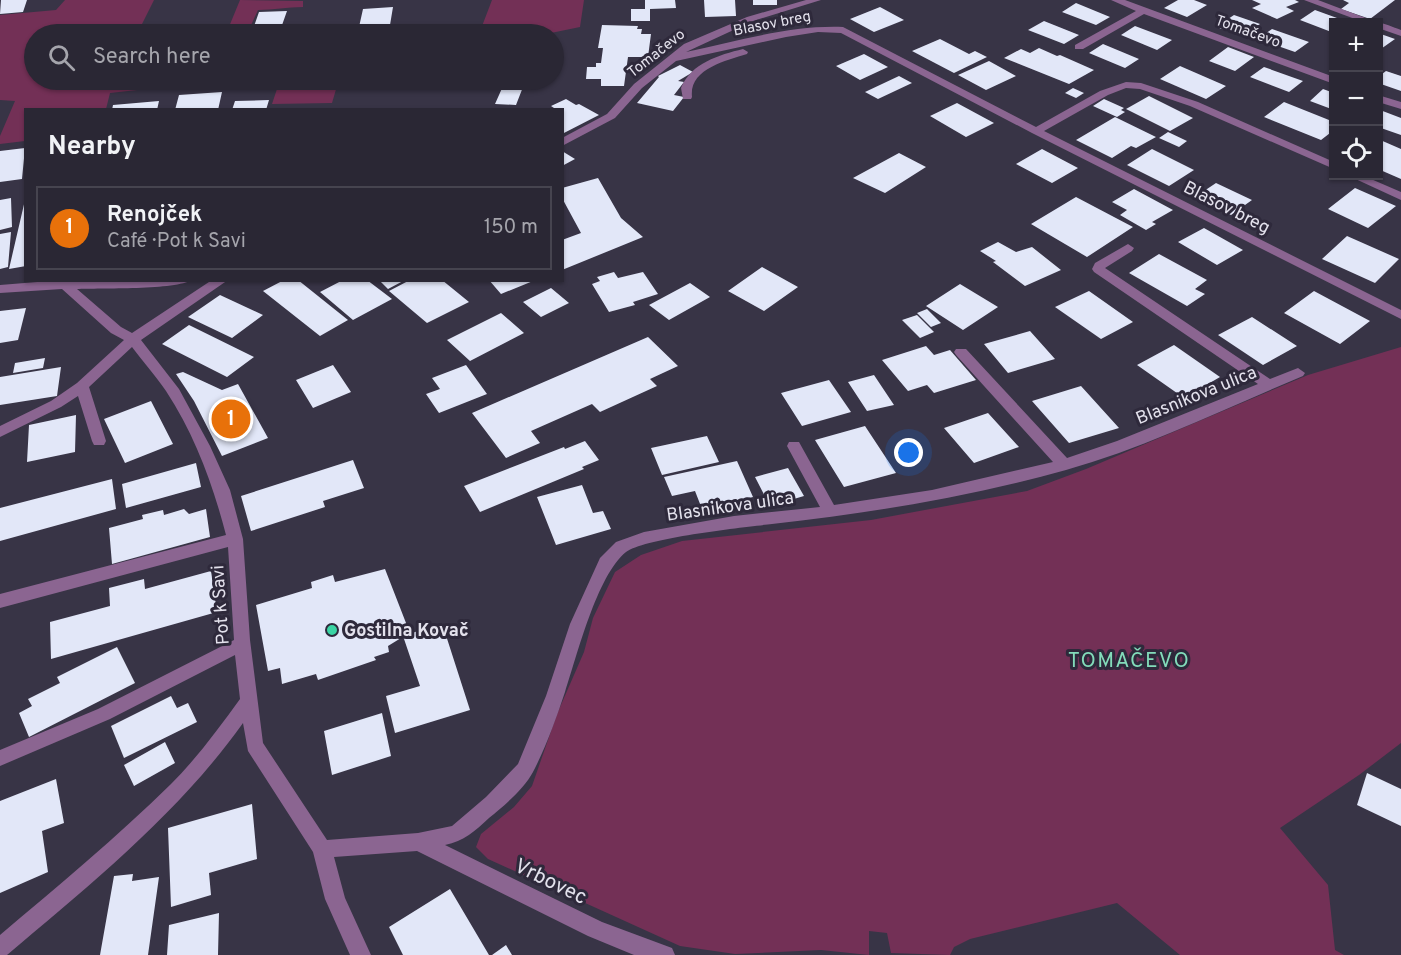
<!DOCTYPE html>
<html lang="en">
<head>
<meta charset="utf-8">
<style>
  body { margin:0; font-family:Overpass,sans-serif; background:#322f3c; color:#f1f3f6 }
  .controls { position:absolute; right:18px; top:18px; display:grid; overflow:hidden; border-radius:0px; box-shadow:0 2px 4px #0004 }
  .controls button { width:54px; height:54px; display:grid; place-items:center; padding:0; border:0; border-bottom:2px solid #46444f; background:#2a2734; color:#f1f3f6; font:30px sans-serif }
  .you { position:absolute; left:909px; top:453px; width:21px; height:21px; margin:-15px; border:4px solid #fff; border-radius:50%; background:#1a73e8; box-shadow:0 0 0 9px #1a73e833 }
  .badge { display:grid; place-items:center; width:39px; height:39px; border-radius:50%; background:#ea580c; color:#fff; font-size:20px; font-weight:700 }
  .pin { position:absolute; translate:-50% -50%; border:3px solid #fff; box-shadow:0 2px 6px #0006 }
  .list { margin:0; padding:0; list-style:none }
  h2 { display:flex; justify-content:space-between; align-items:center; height:78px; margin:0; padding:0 24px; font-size:26px }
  h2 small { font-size:20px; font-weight:400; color:#a5a5ac }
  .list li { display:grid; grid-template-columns:39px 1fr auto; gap:18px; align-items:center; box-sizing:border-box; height:84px; margin:0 12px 12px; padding:0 12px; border:2px solid #46444f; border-radius:0px }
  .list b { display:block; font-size:22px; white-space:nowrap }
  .list p { margin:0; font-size:20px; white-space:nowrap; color:#a5a5ac }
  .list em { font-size:20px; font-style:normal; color:#a5a5ac }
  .icon { flex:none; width:33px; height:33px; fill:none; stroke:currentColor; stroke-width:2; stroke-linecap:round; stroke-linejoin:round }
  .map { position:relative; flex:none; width:1401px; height:955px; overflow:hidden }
  .search { position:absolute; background:#2a2734; box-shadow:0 2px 4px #0004; left:24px; top:24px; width:540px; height:66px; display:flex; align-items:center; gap:15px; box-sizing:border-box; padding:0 21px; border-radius:33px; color:#a5a5ac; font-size:22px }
  .panel { position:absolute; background:#2a2734; box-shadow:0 2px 4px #0004; left:24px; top:108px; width:540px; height:174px; border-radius:0px }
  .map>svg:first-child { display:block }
  .green { fill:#733056 }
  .building { fill:#e2e7f8 }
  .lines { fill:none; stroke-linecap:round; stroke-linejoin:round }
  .minor { fill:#8b6591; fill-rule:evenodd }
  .poi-dot { fill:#3bd4a4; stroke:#2e293b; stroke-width:2 }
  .labels { text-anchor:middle; stroke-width:6; stroke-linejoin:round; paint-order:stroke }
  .far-street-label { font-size:15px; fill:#e3e1ec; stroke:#2e293b }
  .street-label { font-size:18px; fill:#e3e1ec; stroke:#2e293b }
  .poi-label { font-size:18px; font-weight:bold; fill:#e3e1ec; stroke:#2e293b; text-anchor:start }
  .quarter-label { font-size:21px; letter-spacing:1.5px; fill:#83dcba; stroke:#2e293b }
  .near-street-label { font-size:21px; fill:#e3e1ec; stroke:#2e293b }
</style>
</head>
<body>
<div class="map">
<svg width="1401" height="955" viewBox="0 0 1401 955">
  <rect width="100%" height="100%" fill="#383446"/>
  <path class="green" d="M65,0h89l-17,34h-103v46h194l-118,13 -4,16 -80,1 -1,31 -25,3v-8l15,-35 -15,-1v-85l56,-5z
    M240,0l63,1v6c-16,0 -29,3 -45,3l-11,24h-21z
    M492,0h92l-4,27 -34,7h-67z
    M337,86l-5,17 -60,1 5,-15z
    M1401,347v396l-42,32 -79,53 48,57 7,65 9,5h-164l-63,-52 -147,36 -16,8 -4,8 -59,-2 -4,-20 -18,-2v24l-48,-5 -86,4 -55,-8 -192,-87 -12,-12 5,-13 33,-27 18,-21 25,-72 27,-62 9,-34 22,-46 26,-17 41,-14 189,-21 156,-29 59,-22 222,-94z"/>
  <path class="building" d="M1,0h26l-4,12 -23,2z
    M645,0h30l1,8 -26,1v12h-19v-12h14z
    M704,0h31l1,16 -31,1z
    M753,0h24v5h-24z
    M1178,0h16l13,5 -20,12 -23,-9z
    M1252,0h43l4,2 -13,5 8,4 -17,8 -25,-11 9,-4z
    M1343,0h52l-25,19 -29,-10 8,-6z
    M1076,3l34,14 -14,8 -34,-13z
    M393,7l-3,18 -31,2 4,-18z
    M880,7l24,13 -30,12 -24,-13z
    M1315,10l33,12h-14v11l-34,-13z
    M287,11l-6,17 -28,1 6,-17z
    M1234,15l26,9 -18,12 -26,-9z
    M1044,21l35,14 -15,9 -36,-14z
    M602,25l36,1 -1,3h5l-1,5h10l-3,23h-20l-4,29h-23v-7h-15l1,-12h9v-4h5l2,-15h-5z
    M1135,26l37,14 -15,10 -36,-15z
    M1272,29l37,13 -14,10 -37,-13z
    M1378,33l17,6 -17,12z
    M940,39l29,15 6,-3 12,6 -33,16 -42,-22z
    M1103,44l36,15 -14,9 -36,-15z
    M1228,47l26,10 -19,14 -26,-10z
    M1039,48l18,8 3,-1 34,15 -25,14 -65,-26 17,-9 9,4z
    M864,54l24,13 -28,13 -24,-14z
    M989,61l27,15 -30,14 -28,-15z
    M680,65l13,7 -15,9 6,1 -10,13 10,2 -11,14 -36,-8 22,-26 -1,-1z
    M1180,66l46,20 -20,13 -46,-20z
    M1264,67l39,14 -14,11 -39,-15z
    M1386,71l15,5v15l-23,-8v-6z
    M899,76l13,7 -34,16 -13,-7z
    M510,80h32l-2,7h-17l-7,18 -21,-1 8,-18h5z
    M1073,88l11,5 -8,5 -11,-5z
    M1323,89l11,4v17l-24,-9z
    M222,92l-4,18h-43l4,-15z
    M1149,96l44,22 -23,13 -44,-22z
    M566,99l10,6 3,-1 20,11 -37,19v-24h-11l3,-2 -3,-2z
    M1104,99l20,9 -3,2 4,2 -8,5 -24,-11z
    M269,100l-3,10h-34l3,-9z
    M159,101l-2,9h-45l1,-5z
    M1284,102l50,20v8l-13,10 -57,-23z
    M957,103l37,20 -28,14 -36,-21z
    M1380,110l21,8v17l-23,-8z
    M1115,117l41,20 -20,11 -5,-2 -19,12 -36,-18z
    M1168,132l19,9 -8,6 -20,-9z
    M1378,139l23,10v30l-23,-10z
    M25,148l-3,31 -22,3v-31z
    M1042,149l36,19 -26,15 -36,-19z
    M1152,149l42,21 -25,16 -42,-21z
    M562,151l13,8 -13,7z
    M899,153l27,14 -41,26 -32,-15z
    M598,178l23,40 22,19 -81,33v-30l19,-7 -19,-35v-10z
    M1216,183l36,17 -21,15 -36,-18z
    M1355,188l41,18 -28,22 -40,-19z
    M1134,189l39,21 -21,12 4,2 -10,6 -26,-15 7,-5 -15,-8z
    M1076,197l57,30 -46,30 -56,-33z
    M11,198l1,29 -12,3v-30z
    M25,200l1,66 -17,3z
    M1204,228l39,22 -26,15 -39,-23z
    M11,232l-3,35 -8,2v-35z
    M1347,236l52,23 -24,24 -53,-24z
    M998,242l18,10 16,-5 29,23 -36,16 -32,-24 3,-1 -16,-10z
    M1159,254l48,26 -12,9 10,5 -18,12 -58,-33z
    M762,267l36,20 -34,24 -36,-20z
    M614,272l4,6 25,-6 15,22 -25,8 2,3 -26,7 -17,-28 8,-3 -3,-4z
    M284,280h14l50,40 -28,16 -57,-45z
    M343,280h24l25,19 -39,21 -33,-28z
    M379,280h26l-17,9z
    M410,280h32l27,22 -42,21 -38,-32z
    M489,280h44v1l-32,13z
    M690,283l20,14 -41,23 -20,-15z
    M960,284l38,23 -35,23 -37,-24z
    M551,288l18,15 -28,14 -18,-15z
    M1089,291l44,31 -32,17 -46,-32z
    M1314,291l56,30 -30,23 -56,-31z
    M220,295l43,20 -31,23 -44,-21z
    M26,308l-8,32 -18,3v-32z
    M927,309l14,14 -10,4 -14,-14z
    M501,313l23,20 -54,28 -23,-21z
    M917,315l17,17 -14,6 -18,-18z
    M1252,317l45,29 -34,19 -45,-30z
    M189,325l65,32 -27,20 -65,-33z
    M1030,331l25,28 -47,14 -24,-29z
    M648,337l30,29 -28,13 7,7 -57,26 -8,-8 -61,27 9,12 -34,15 -34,-45z
    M1174,345l46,32 -36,21 -47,-33z
    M926,346l8,9 16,-5 26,30 -42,13 -7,-8 -19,6 -26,-31z
    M45,358l-2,10 -30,5 2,-10z
    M333,365l18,27 -38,16 -17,-28z
    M466,365l21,29 -48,19 -13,-19 14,-5 -8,-11z
    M61,367l-4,29 -57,9v-28z
    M183,372l39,18 16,-6 30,54 -46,18 -28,-55 -18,-27z
    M874,375l20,30 -27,6 -19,-29z
    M829,380l22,32 -49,14 -21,-33z
    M1081,386l38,42 -50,15 -37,-42z
    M151,401l22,43 -48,19 -21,-44z
    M988,413l31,34 -45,16 -30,-35z
    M76,415l-1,37 -48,10 2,-37z
    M865,426l31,47 -52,14 -29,-47z
    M707,436l12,26 -57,13 -11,-27z
    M585,441l14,19 -17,7 2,2 -104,43 -16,-26 100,-39 1,2z
    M353,460l11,28 -41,13 2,6 -74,24 -10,-35z
    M737,461l16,36 -51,12 -7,-18 -23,5 -8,-19z
    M196,463l5,24 -75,21 -4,-24z
    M788,468l16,28 -34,10 -15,-29z
    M112,479l4,30 -116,32v-33z
    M582,485l11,28 10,-2 8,18 -55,16 -19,-48z
    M184,509l5,5 17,-5 4,28 -98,27 -3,-36 34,-9 -1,-4 21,-5 1,5z
    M385,569l21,54 -5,15 -13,8 1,6 -15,5 2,3 -58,20 -2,-6 -34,10 -2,-16 -12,3 -12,-66 56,-17 -1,-6 22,-7 2,7z
    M211,571l6,41 -166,47 -1,-37 60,-16 -1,-18 35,-9 1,10z
    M442,623l28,87 -75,23 -9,-37 34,-10 -17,-50z
    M117,647l18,36 -106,54 -10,-24 13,-7 -4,-7 32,-16 -3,-6z
    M171,696l6,12 11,-5 9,19 -73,36 -13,-32z
    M382,713l9,43 -59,19 -8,-44z
    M165,742l10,21 -41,23 -10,-21z
    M1367,773l34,16v37l-44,-21z
    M56,779l8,44 -22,8 6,41 -48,21v-92z
    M252,804l5,55 -48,14 2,22 -40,12 -3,-79z
    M133,874l-1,7 27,-4 -11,78h-48l14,-79z
    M450,889l39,66h-86l-14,-28z
    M219,913l-1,42h-51l2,-30z
    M506,945l6,10h-20z"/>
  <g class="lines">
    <path class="minor" d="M806,0h15l-68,21 -67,31c52,-11 104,-27 157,-25l193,100 64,-36 26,-9 15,1 57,19 136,60v7l-144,-63 -50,-17 -14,-1 -18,7 -64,36 357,179v9l-369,-186 -191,-100 -23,-1 -32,5 -110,24 -34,27 -27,30 -53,28v-8l45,-24 27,-30 50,-40 63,-27z
      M1111,0h14l209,77v7l-190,-70 -61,35h-8v-4l61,-34z
      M1304,0h14l58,22h-13z
      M1376,22c8,1 17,5 25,8v6l-23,-8v-6z
      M743,49l5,3 -1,2c-22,7 -58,15 -55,43l-1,2h-8l-2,-11c10,-25 38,-33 62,-39z
      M1378,95l23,7v7l-23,-7z
      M1349,176h15l37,16v8z
      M1128,244l6,4 -2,3 -27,17 165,111 28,-11 7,5 -2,3c-77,32 -156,71 -237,94 -97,27 -195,43 -294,54 -27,3 -128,14 -146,28 -29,23 -49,104 -61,140 -9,27 -19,55 -32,80 -9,17 -29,34 -44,46 -14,13 -25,23 -44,27l157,77 70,26 3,7h-41l-46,-19 -171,-85 -83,6 11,41 26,57h-21l-25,-56 -12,-47 -65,-101 -5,-28c-64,90 -152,161 -236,232h-7v-20c58,-49 117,-98 171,-151 26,-26 48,-56 69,-85l-5,-44 -125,64 -110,47v-16l98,-41 136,-69 -6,-93 -228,61v-14l226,-59c-13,-50 -31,-100 -60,-144 -10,-15 -23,-29 -34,-44l-43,40 17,54 -2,4h-10l-2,-4 -14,-45 -17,11 -61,30v-11l51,-25 26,-18 47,-43 -13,-7 -49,-44 -62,4v-8l62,-5h129c-13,10 -93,8 -114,9l44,38 11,6 80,-53h16l-87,60 38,49 31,57 20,44 13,49 7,101 13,103 64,97 91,-7 34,-7 34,-29 32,-33 28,-68 24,-72 30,-66 16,-16 28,-10 90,-16 86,-9 -33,-61 2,-4h10l35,63 98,-15 121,-28 -97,-107 -2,-3 2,-3h10l101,109 50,-17 141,-57 -164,-112 -2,-3 3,-6z"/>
  </g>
  <circle class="poi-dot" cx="332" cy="630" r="6"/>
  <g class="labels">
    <g class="far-street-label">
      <text transform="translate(772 23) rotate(-11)" y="5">Blasov breg</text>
      <text transform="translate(1248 31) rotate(20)" y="5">Tomačevo</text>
      <text transform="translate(656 53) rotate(-38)" y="5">Tomačevo</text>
    </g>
    <g class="street-label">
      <text transform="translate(1227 207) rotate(27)" y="6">Blasov breg</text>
      <text transform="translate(1196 395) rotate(-22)" y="6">Blasnikova ulica</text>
      <text transform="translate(730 506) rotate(-8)" y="6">Blasnikova ulica</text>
      <text transform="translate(220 605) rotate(-94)" y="6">Pot k Savi</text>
    </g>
    <g class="poi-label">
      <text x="344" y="636">Gostilna Kovač</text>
    </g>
    <g class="quarter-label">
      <text x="1129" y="667">TOMAČEVO</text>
    </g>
    <g class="near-street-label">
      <text transform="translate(551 881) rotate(26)" y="7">Vrbovec</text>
    </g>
  </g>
</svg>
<div class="controls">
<button>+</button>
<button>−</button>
<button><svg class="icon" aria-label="locate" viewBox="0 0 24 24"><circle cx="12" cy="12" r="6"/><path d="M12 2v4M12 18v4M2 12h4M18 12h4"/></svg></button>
</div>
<div class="you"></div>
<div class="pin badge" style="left:231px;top:419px;background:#e8710a">1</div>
<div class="search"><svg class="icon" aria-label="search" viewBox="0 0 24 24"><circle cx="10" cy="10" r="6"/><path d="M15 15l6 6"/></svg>Search here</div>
<section class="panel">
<h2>Nearby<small></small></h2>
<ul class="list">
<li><span class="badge" style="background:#e8710a">1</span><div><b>Renojček</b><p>Café · Pot k Savi</p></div><em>150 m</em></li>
</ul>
</section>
</div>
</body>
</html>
